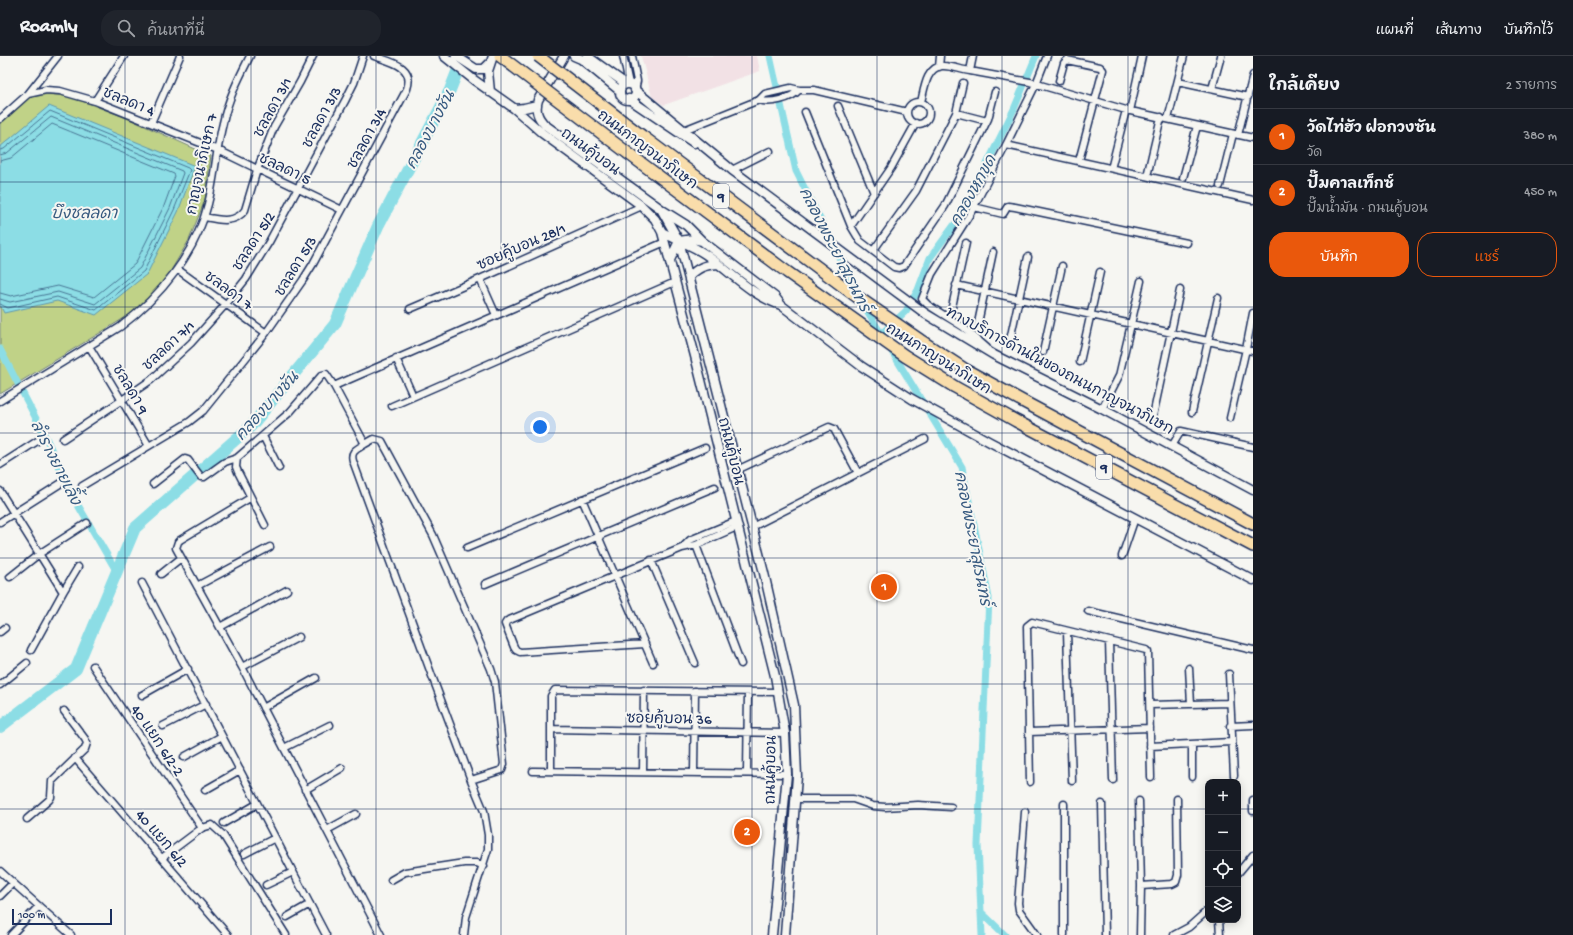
<!DOCTYPE html>
<html lang="th">
<head>
<meta charset="utf-8">
<style>
  body { margin:0; font-family:"Gochi Hand","Playpen Sans Thai",sans-serif; background:#20242c; color:#f1f3f6 }
  .controls { position:absolute; right:12px; bottom:12px; display:grid; overflow:hidden; border-radius:8px; box-shadow:0 2px 10px #0003 }
  .controls button { width:36px; height:36px; display:grid; place-items:center; padding:0; border:0; border-bottom:1px solid #363941; background:#171b24; color:#f1f3f6; font:20px sans-serif }
  .scale { position:absolute; left:12px; bottom:10px; width:100px; box-sizing:border-box; padding-left:4px; border:2px solid #1b2f5e; border-top:0; font-size:11px; line-height:14px; white-space:nowrap; color:#1b2f5e; -webkit-text-stroke:3px #f6f6f2; paint-order:stroke }
  .you { position:absolute; left:540px; top:371px; width:14px; height:14px; margin:-10px; border:3px solid #fff; border-radius:50%; background:#1a73e8; box-shadow:0 0 0 6px #1a73e833 }
  .badge { display:grid; place-items:center; width:26px; height:26px; border-radius:50%; background:#ea580c; color:#fff; font-size:13px; font-weight:700 }
  .pin { position:absolute; translate:-50% -50%; border:2px solid #fff; box-shadow:0 1px 4px #0006 }
  .list { margin:0; padding:0; list-style:none }
  h2 { display:flex; justify-content:space-between; align-items:center; height:52px; margin:0; padding:0 16px; font-size:17px }
  h2 small { font-size:13px; font-weight:400; color:#9ea1a6 }
  .list li { display:grid; grid-template-columns:26px 1fr auto; gap:12px; align-items:center; box-sizing:border-box; height:56px; padding:0 16px; border-top:1px solid #363941 }
  .list b { display:block; font-size:15px; white-space:nowrap }
  .list p { margin:0; font-size:13px; white-space:nowrap; color:#9ea1a6 }
  .list em { font-size:13px; font-style:normal; color:#9ea1a6 }
  .actions { display:flex; gap:8px; padding:12px 16px }
  .actions a { flex:1; padding:9px 0; border:1px solid #ea580c; border-radius:16px; text-align:center; font-size:14px; color:#ea580c }
  .actions .main { background:#ea580c; color:#fff }
  .icon { flex:none; width:22px; height:22px; fill:none; stroke:currentColor; stroke-width:2; stroke-linecap:round; stroke-linejoin:round }
  .map { position:relative; flex:none; width:1253px; height:879px; overflow:hidden }
  header { display:flex; align-items:center; gap:24px; box-sizing:border-box; height:56px; padding:0 20px; background:#171b24; border-bottom:1px solid #363941 }
  header strong { font-size:19px }
  nav { display:flex; gap:22px; margin-inline-start:auto; font-size:14px }
  .search { width:280px; height:36px; background:#20242c; display:flex; align-items:center; gap:10px; box-sizing:border-box; padding:0 14px; border-radius:16px; color:#9ea1a6; font-size:15px }
  main { display:flex }
  aside { flex:1; background:#171b24 }
  .map>svg:first-child { display:block }
  .built { fill:#f2e1e5 }
  .green { fill:#c0d287; stroke:#6e8072 }
  .water { fill:#8cdde5; stroke:#5f97af }
  .lines { fill:none; stroke-linecap:round; stroke-linejoin:round }
  .shore { stroke:#487594; stroke-width:1 }
  .canal { stroke:#8cdde5; stroke-width:7 }
  .river { stroke:#8cdde5; stroke-width:12 }
  .street-casing { stroke:#1b2f5e; stroke-width:9 }
  .secondary-casing { stroke:#1b2f5e; stroke-width:11 }
  .highway-casing { stroke:#1b2f5e; stroke-width:14 }
  .street { stroke:#f6f6f2; stroke-width:6 }
  .secondary { stroke:#f6f6f2; stroke-width:8 }
  .highway { stroke:#f9ddab; stroke-width:11 }
  .highway-bridge-casing { stroke:#1b2f5e; stroke-width:14; stroke-linecap:butt }
  .highway-bridge { stroke:#f9ddab; stroke-width:11 }
  .grid { fill:none; stroke:#1b2f5e; stroke-width:1; stroke-opacity:0.55 }
  .labels { text-anchor:middle; stroke-width:4; stroke-linejoin:round; paint-order:stroke }
  .shield { fill:#f6f6f2; stroke:#5d6b8a; stroke-width:1 }
  .shield-label { font-size:14px; font-weight:bold; fill:#1b2f5e }
  .street-label { font-size:15px; fill:#1b2f5e; stroke:#f6f6f2 }
  .water-label { font-size:16px; font-style:italic; fill:#375a80; stroke:#f6f6f2 }
</style>
</head>
<body>
<header>
<strong>Roamly</strong>
<div class="search"><svg class="icon" aria-label="search" viewBox="0 0 24 24"><circle cx="10" cy="10" r="6"/><path d="M15 15l6 6"/></svg>ค้นหาที่นี่</div>
<nav><a>แผนที่</a><a>เส้นทาง</a><a>บันทึกไว้</a></nav>
</header>
<main>
<div class="map">
<svg width="1253" height="879" viewBox="0 0 1253 879">
  <rect width="100%" height="100%" fill="#f6f6f2"/>
  <filter id="ink" filterUnits="userSpaceOnUse"><feTurbulence type="fractalNoise" baseFrequency=".025" numOctaves="2"/><feDisplacementMap in="SourceGraphic" scale="8" xChannelSelector="R" yChannelSelector="G"/><feConvolveMatrix kernelMatrix="1 2 1 2 8 2 1 2 1" color-interpolation-filters="sRGB"/></filter>
  <g filter="url(#ink)">
    <path class="built" d="M641,0h116l3,15 -96,34 -12,-8z"/>
    <path class="green" d="M33,37l36,3 58,22 84,38 -6,44 -16,40 -26,44 -24,25 -139,85v-272z"/>
    <path class="water" d="M49,50l146,60 -17,46 -31,62 -51,41 -39,-14 -53,12 -4,-8v-158z"/>
    <g class="lines">
      <path class="shore" d="M0,94l4,-1 46,-38 138,57 2,2 -16,40 -30,61 -48,39 -39,-13 -49,11 -8,-4
        M0,99l7,-2 44,-36 131,54 1,2 -13,35 -30,60 -45,36 -37,-12 -48,10 -10,-3
        M0,105l11,-3 41,-34 122,50 1,2 -11,30 -29,58 -41,33 -36,-11 -47,10 -11,-3"/>
      <path class="canal" d="M770,0l26,115 62,124
        M863,248l99,163 27,131 -11,247 4,90
        M881,278l25,-23 12,-21 12,-32 33,-45 51,-104 22,-53
        M0,293l46,89 26,57 45,77
        M981,856l24,23"/>
      <path class="river" d="M0,671l76,-58 59,-141 117,-103 83,-101 43,-98 72,-136 9,-23"/>
      <defs>
        <path id="street" d="M623,0l6,28
          M632,0l5,25 -2,9
          M939,11l1,-11
          M970,15l60,11 96,28 127,28
          M1059,25l5,-18 3,-3 33,7 3,3 -23,87
          M1178,26l70,15
          M1212,33l9,-33
          M28,38l18,-4 14,1 35,10 123,49 124,60
          M759,44c11,4 32,-1 40,-10
          M95,45l29,-45
          M921,46c3,-11 5,-35 21,-36 8,-1 19,4 28,5l3,-15
          M907 57a11 11 0 1 1 22 0a11 11 0 1 1-22 0Z
          M838,50l36,87
          M1130,55l12,-55
          M805,56l46,114 40,-58 25,-45
          M956,57l31,8
          M0,63l28,-25 30,-38
          M1168,63l16,-63
          M151,67l29,-67
          M684,74l75,-30 6,-6 26,-6 8,2h15l93,22
          M1238,79l15,-60
          M1006,89l247,55
          M1112,109l14,-55
          M732,114l38,-19
          M1148,116l13,-55
          M1183,122l14,-52
          M1220,130l13,-52
          M974,151l29,7 5,-8 7,1 172,36
          M204,161c15,3 31,7 41,-7l12,-40 17,-43 26,-45 13,-26
          M851,170l9,15 34,26 5,1 5,-2 41,-60 43,-87 7,-27
          M873,195l43,-60 40,-78 7,-30
          M177,213l89,64
          M480,223l16,36
          M956,229l297,66
          M952,251l14,-64
          M410,253l70,-30 162,-73
          M978,267l15,-71
          M1010,284l18,-83
          M89,290l60,100
          M987,292l-24,-21 -35,-22 -6,-6 10,-25 38,-60 36,-69 30,-61 11,-28
          M1043,296l19,-86
          M396,302l17,38
          M1080,306l20,-90
          M334,330l331,-144
          M0,345l120,-74c40,-30 76,-74 88,-123 7,-27 8,-54 15,-81 5,-24 16,-45 27,-67
          M392,350l283,-124
          M1102,353l17,-33 22,-95
          M1192,356l26,-114
          M1153,360l27,-126
          M1230,362l16,-69 7,-36
          M263,380l16,32
          M63,383l59,-39 29,-20 40,-37 35,-39 20,-25 23,-37 77,-143 8,-16 9,-27
          M365,388l9,-5 8,2 51,94 58,134 4,13 9,82 -2,6 -31,10
          M1172,390l9,-15 72,16
          M0,409l42,-27
          M737,414l92,-43 5,2 24,44
          M153,428l32,-25 3,1 13,17h3l21,-15 12,-4
          M82,430l107,-64 14,-11 63,-78 37,-53 10,-16 94,-175c8,-23 -16,-27 -33,-33
          M0,435l63,101 -32,58
          M250,442l-70,42 -2,2 -2,6 66,119 139,268
          M582,443l71,164
          M0,466l63,-40
          M265,469l-27,-53 -2,-5 1,-9 53,-46 32,-37 4,-1 8,12 31,58c-8,5 -15,7 -12,17l79,215 39,104 13,31 4,24v14l-22,68 -2,18
          M752,471l173,-88
          M696,489l45,119
          M467,492l238,-100
          M682,492l8,-8 46,-19
          M1122,500l13,-38
          M651,504l44,103
          M161,518l20,-16
          M10,521l29,-23 48,-31
          M142,527l184,352
          M485,528l230,-97
          M197,530l73,-39
          M63,536l15,-25
          M1088,555l165,39
          M220,571l67,-37
          M0,576l5,-4
          M1067,576l5,149
          M1109,585l4,139
          M645,588l-125,8 -4,-2 -2,-3 -9,-23 2,-3 175,-73 14,-3 41,-18
          M93,610l109,162
          M242,611l57,-30
          M1189,612l2,36
          M1229,618l5,102
          M0,629l27,-22
          M142,639l46,-26
          M1150,649l79,-2
          M263,652l53,-30
          M163,670l43,-22
          M1230,670l23,-1
          M551,673l234,4
          M1029,676l121,-4
          M1150,690l81,-4
          M284,692l46,-23
          M184,701l38,-21
          M75,702l153,177
          M533,715l254,3
          M551,715v-75l4,-6 223,2
          M643,716l1,-82
          M694,717l1,-82
          M747,717l1,-81
          M1192,721v-33
          M1030,726l-3,-156 5,-4 114,28 2,2 3,125
          M205,734l35,-20
          M305,734l37,-22
          M795,743h58l20,7 12,1 33,-2 33,2
          M1253,744v11
          M1139,745l2,85 -1,49
          M1102,748l3,131
          M1025,756l-7,91 1,7 18,25
          M27,763l22,-19 2,-3 1,-16 33,-32 2,-6 -2,-4 -21,-28
          M224,767l33,-19
          M327,774l29,-16
          M244,798l31,-16
          M162,802l40,-30 10,-3 11,10 63,100
          M0,815l71,64
          M1238,817l15,-18
          M391,824l14,-8 59,-9h13l7,3
          M266,829l27,-13
          M1141,830l31,-2 4,-2 2,-7 -1,-76
          M0,840l13,-13
          M287,861l23,-13
          M1219,864l1,15
          M11,879l28,-29
          M1064,879v-131
          M1174,879l15,-8 19,-17"/>
        <path id="secondary" d="M444,0l30,24 41,29 27,24 100,73 13,13 7,13 33,124 80,320 10,57 2,41 -15,161
          M456,0l20,13h8l6,-6
          M564,0l-26,44c-3,10 -1,17 7,25l116,84 18,32 6,23 79,309 30,132 3,71 -12,159
          M574,0l7,3 39,32
          M587,0l39,28
          M620 36a8 8 0 1 1 16 0a8 8 0 1 1-16 0Z
          M635,34l97,80 194,144 68,41 108,54 151,81
          M490,36l-2,-21 5,-15
          M629,43l65,44
          M515,53l9,-1 13,-3
          M662,154l24,15 16,16
          M662,176c14,8 30,13 43,22 25,17 47,42 76,51
          M670,204l9,-19 14,-2 9,2 73,56 6,8 80,61 51,33 78,43 263,138
          M689,221c9,-10 16,-12 29,-13"/>
        <path id="highway" d="M642,80l214,160 64,44 46,30 60,33 227,121
          M629,98l158,118 118,84 50,31 61,34 237,125"/>
      </defs>
      <use href="#street" class="street-casing"/>
      <use href="#secondary" class="secondary-casing"/>
      <use href="#highway" class="highway-casing"/>
      <use href="#street" class="street"/>
      <use href="#secondary" class="secondary"/>
      <use href="#highway" class="highway"/>
      <defs>
        <path id="highway-bridge" d="M500,0l129,98
          M538,0l104,80"/>
      </defs>
      <use href="#highway-bridge" class="highway-bridge-casing"/>
      <use href="#highway-bridge" class="highway-bridge"/>
    </g>
  </g>
  <path class="grid" d="M125,0v879M251,0v879M376,0v879M501,0v879M626,0v879M752,0v879M877,0v879M1002,0v879M1128,0v879M0,126h1253M0,251h1253M0,377h1253M0,502h1253M0,628h1253M0,753h1208M1238,753h15"/>
  <g class="labels">
    <g class="shield">
      <rect x="713" y="128" width="16" height="24" rx="3"/>
      <rect x="1096" y="399" width="16" height="24" rx="3"/>
    </g>
    <g class="shield-label">
      <text x="721" y="145">9</text>
      <text x="1104" y="416">9</text>
    </g>
    <g class="street-label">
      <text transform="translate(129 45) rotate(22)" y="5">ชลลดา 4</text>
      <text transform="translate(272 51) rotate(-62)" y="5">ชลลดา 3/1</text>
      <text transform="translate(321 61) rotate(-62)" y="5">ชลลดา 3/3</text>
      <text transform="translate(366 82) rotate(-62)" y="5">ชลลดา 3/4</text>
      <text transform="translate(648 93) rotate(37)" y="5">ถนนกาญจนาภิเษก</text>
      <text transform="translate(591 95) rotate(36)" y="5">ถนนคู้บอน</text>
      <text transform="translate(201 108) rotate(-78)" y="5">กาญจนาภิเษก 7</text>
      <text transform="translate(285 112) rotate(25)" y="5">ชลลดา 5</text>
      <text transform="translate(253 185) rotate(-58)" y="5">ชลลดา 5/2</text>
      <text transform="translate(521 190) rotate(-24)" y="5">ซอยคู้บอน 28/1</text>
      <text transform="translate(295 210) rotate(-59)" y="5">ชลลดา 5/3</text>
      <text transform="translate(229 234) rotate(36)" y="5">ชลลดา 7</text>
      <text transform="translate(168 289) rotate(-43)" y="5">ชลลดา 7/1</text>
      <text transform="translate(939 302) rotate(32)" y="5">ถนนกาญจนาภิเษก</text>
      <text transform="translate(1060 314) rotate(28)" y="5">ทางบริการด้านในของถนนกาญจนาภิเษก</text>
      <text transform="translate(131 333) rotate(59)" y="5">ชลลดา 9</text>
      <text transform="translate(732 395) rotate(76)" y="5">ถนนคู้บอน</text>
      <text transform="translate(669 662) rotate(1)" y="5">ซอยคู้บอน 36</text>
      <text transform="translate(158 684) rotate(56)" y="5">40 แยก 6/2-2</text>
      <text transform="translate(770 714) rotate(-89)" y="5">ถนนคู้บอน</text>
      <text transform="translate(162 782) rotate(49)" y="5">40 แยก 6/2</text>
    </g>
    <g class="water-label">
      <text transform="translate(429 73) rotate(-62)" y="6">คลองบางชัน</text>
      <text transform="translate(972 134) rotate(-61)" y="6">คลองหกขุด</text>
      <text x="84" y="162">บึงชลลดา</text>
      <text transform="translate(836 193) rotate(63)" y="6">คลองพระยาสุเรนทร์</text>
      <text transform="translate(266 349) rotate(-48)" y="6">คลองบางชัน</text>
      <text transform="translate(57 406) rotate(63)" y="6">ลำรางยายเลิ้ง</text>
      <text transform="translate(974 482) rotate(79)" y="6">คลองพระยาสุเรนทร์</text>
    </g>
  </g>
</svg>
<div class="controls">
<button>+</button>
<button>−</button>
<button><svg class="icon" aria-label="locate" viewBox="0 0 24 24"><circle cx="12" cy="12" r="6"/><path d="M12 2v4M12 18v4M2 12h4M18 12h4"/></svg></button>
<button><svg class="icon" aria-label="layers" viewBox="0 0 24 24"><path d="M12 4l9 5-9 5-9-5zM3 14l9 5 9-5"/></svg></button>
</div>
<div class="scale">100 m</div>
<div class="you"></div>
<div class="pin badge" style="left:884px;top:531px">1</div>
<div class="pin badge" style="left:747px;top:776px">2</div>
</div>
<aside>
<h2>ใกล้เคียง<small>2 รายการ</small></h2>
<ul class="list">
<li><span class="badge">1</span><div><b>วัดไท่ฮัว ฝอกวงซัน</b><p>วัด</p></div><em>380 m</em></li>
<li><span class="badge">2</span><div><b>ปั๊มคาลเท็กซ์</b><p>ปั๊มน้ำมัน · ถนนคู้บอน</p></div><em>450 m</em></li>
</ul>
<div class="actions"><a class="main">บันทึก</a><a>แชร์</a></div>
</aside>
</main>
</body>
</html>
